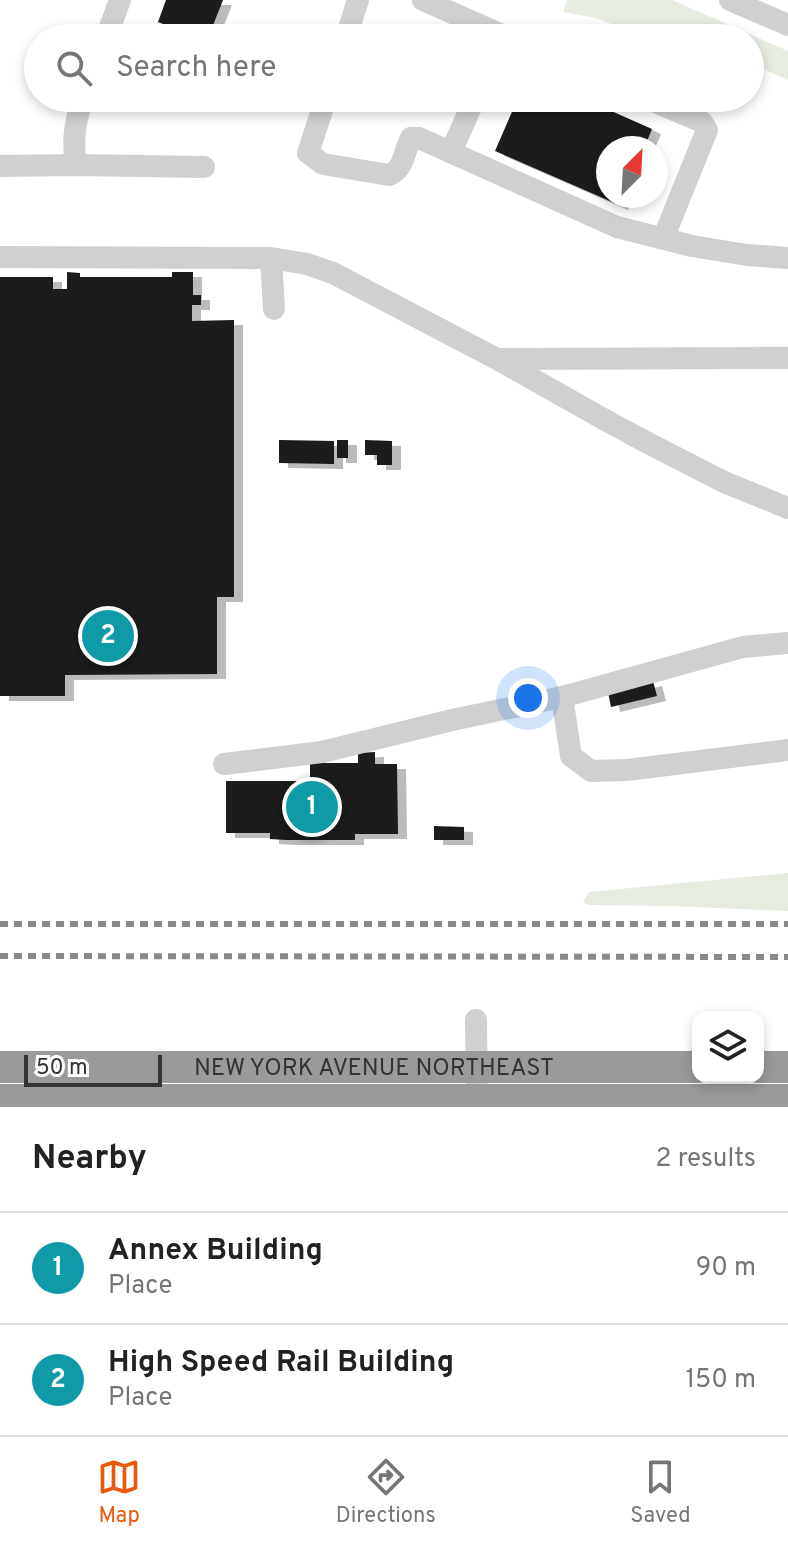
<!DOCTYPE html>
<html lang="en">
<head>
<meta charset="utf-8">
<style>
  body { margin:0; font-family:Overpass,sans-serif; background:#f2f2f2; color:#222 }
  .controls { position:absolute; right:24px; bottom:24px; display:grid; overflow:hidden; border-radius:16px; box-shadow:0 4px 12px #0003 }
  .controls button { width:72px; height:72px; display:grid; place-items:center; padding:0; border:0; border-bottom:2px solid #e0e0e0; background:#fff; color:#222; font:40px sans-serif }
  .compass { position:absolute; left:596px; top:136px; width:72px; height:72px; border-radius:50%; background:#fff; box-shadow:0 4px 12px #0003; rotate:24deg }
  .scale { position:absolute; left:24px; bottom:20px; width:138px; box-sizing:border-box; padding-left:8px; border:4px solid #333; border-top:0; font-size:22px; line-height:28px; white-space:nowrap; color:#333; -webkit-text-stroke:6px #fff; paint-order:stroke }
  .you { position:absolute; left:528px; top:698px; width:28px; height:28px; margin:-20px; border:6px solid #fff; border-radius:50%; background:#1a73e8; box-shadow:0 0 0 12px #1a73e833 }
  .badge { display:grid; place-items:center; width:52px; height:52px; border-radius:50%; background:#ea580c; color:#fff; font-size:26px; font-weight:700 }
  .pin { position:absolute; translate:-50% -50%; border:4px solid #fff; box-shadow:0 2px 8px #0006 }
  .list { margin:0; padding:0; list-style:none }
  h2 { display:flex; justify-content:space-between; align-items:center; height:104px; margin:0; padding:0 32px; font-size:34px }
  h2 small { font-size:26px; font-weight:400; color:#767676 }
  .list li { display:grid; grid-template-columns:52px 1fr auto; gap:24px; align-items:center; box-sizing:border-box; height:112px; padding:0 32px; border-top:2px solid #e0e0e0 }
  .list b { display:block; font-size:30px; white-space:nowrap }
  .list p { margin:0; font-size:26px; white-space:nowrap; color:#767676 }
  .list em { font-size:26px; font-style:normal; color:#767676 }
  .icon { flex:none; width:44px; height:44px; fill:none; stroke:currentColor; stroke-width:2; stroke-linecap:round; stroke-linejoin:round }
  .map { position:relative; flex:none; width:788px; height:1107px; overflow:hidden }
  .search { position:absolute; background:#fff; box-shadow:0 4px 12px #0003; left:24px; right:24px; top:24px; height:88px; display:flex; align-items:center; gap:20px; box-sizing:border-box; padding:0 28px; border-radius:44px; color:#767676; font-size:30px }
  .sheet { height:328px; background:#fff }
  nav { display:flex; justify-content:space-around; align-items:center; box-sizing:border-box; height:112px; border-top:2px solid #e0e0e0; background:#fff; font-size:22px; color:#767676 }
  nav a { display:grid; justify-items:center; gap:4px }
  nav .on { color:#ea580c }
  .map>svg:first-child { display:block }
  .green { fill:#e6ecdf }
  .building { fill:#1a1a1a; filter:url(#shadow) }
  .lines { fill:none; stroke-linecap:round; stroke-linejoin:round }
  .minor { stroke:#d0d0d0; stroke-width:22 }
  .highway { stroke:#9a9a9a; stroke-width:32 }
  .rail { stroke:#888; stroke-width:6; stroke-dasharray:8 6; stroke-linecap:butt }
  .labels { text-anchor:middle; stroke-width:8; stroke-linejoin:round; paint-order:stroke }
  .street-label { font-size:24px; fill:#333; stroke:#fff }
</style>
</head>
<body>
<div class="map">
<svg width="788" height="1107" viewBox="0 0 788 1107">
  <defs>
    <filter id="shadow"><feDropShadow dx="9" dy="5" stdDeviation="0" flood-color="#0004"/></filter>
  </defs>
  <rect width="100%" height="100%" fill="#fff"/>
  <path class="green" d="M567,0h105l116,51v29l-38,-17v-25h-56l-13,-6 -4,6h-30l-51,-20 -33,-6z
    M788,873v38l-116,-5 -83,-1 -6,-3 6,-10z"/>
  <path class="building" d="M166,0h57l-15,38h-10l-40,-16z
    M518,98h64l70,31 -8,19h-36v48h15l-4,9 -124,-54z
    M67,272l13,1v4h92v-5h21v23h8v10h-9v16l42,-1v277h-17v77l-152,1v21h-65v-419h53v12h14z
    M279,440l55,1v23l-55,-1z
    M337,440h11v18h-11z
    M365,440l27,1v24h-15v-10h-12z
    M653,681l4,15 -46,11 -3,-15z
    M375,752v12h22l1,70h-43v6h-69l-16,-1v-6h-44v-52h84v-18h48v-10z
    M434,826l30,1v13h-30z"/>
  <g class="lines">
    <path class="minor" d="M423,0l86,38
      M730,0l58,25
      M106,38l14,-38
      M346,38l12,-38
      M326,98l-18,55 15,11 66,11c15,-5 15,-24 22,-37h8l198,89 75,19 55,9 41,3
      M646,98l56,24 5,8 -44,109
      M451,152l24,-54
      M76,165c-4,-24 -1,-44 7,-67
      M0,166l76,-1 128,2
      M0,257l271,1 36,6 26,9 164,86 110,62 41,22 76,39 64,26
      M271,258l3,51
      M501,359l287,-1
      M562,697l9,59 20,15 36,-1 161,-20
      M224,764l98,-12 130,-32 110,-23 181,-50 45,-4
      M476,1020l1,87"/>
    <g class="highway">
      <path id="s1" d="M0,1067h698"/>
      <path d="M758,1067h30"/>
      <path d="M0,1100h788"/>
    </g>
    <path class="rail" d="M0,924h788
      M0,956l788,1"/>
  </g>
  <g class="labels">
    <g class="street-label">
      <text dy="8" stroke="none"><textPath href="#s1" startOffset="374">NEW YORK AVENUE NORTHEAST</textPath></text>
    </g>
  </g>
</svg>
<div class="controls">
<button><svg class="icon" aria-label="layers" viewBox="0 0 24 24"><path d="M12 4l9 5-9 5-9-5zM3 14l9 5 9-5"/></svg></button>
</div>
<svg class="compass" viewBox="-18 -18 36 36"><path d="M0-13l5 13h-10z" fill="#e53935"/><path d="M0 13l5-13h-10z" fill="#767676"/></svg>
<div class="scale">50 m</div>
<div class="you"></div>
<div class="pin badge" style="left:312px;top:807px;background:#0f9aa8">1</div>
<div class="pin badge" style="left:108px;top:636px;background:#0f9aa8">2</div>
<div class="search"><svg class="icon" aria-label="search" viewBox="0 0 24 24"><circle cx="10" cy="10" r="6"/><path d="M15 15l6 6"/></svg>Search here</div>
</div>
<section class="sheet">
<h2>Nearby<small>2 results</small></h2>
<ul class="list">
<li><span class="badge" style="background:#0f9aa8">1</span><div><b>Annex Building</b><p>Place</p></div><em>90 m</em></li>
<li><span class="badge" style="background:#0f9aa8">2</span><div><b>High Speed Rail Building</b><p>Place</p></div><em>150 m</em></li>
</ul>
</section>
<nav>
<a class="on"><svg class="icon" aria-label="map" viewBox="0 0 24 24"><path d="M3 6l6-2 6 2 6-2v14l-6 2-6-2-6 2zM9 4v14M15 6v14"/></svg>Map</a>
<a><svg class="icon" aria-label="directions" viewBox="0 0 24 24"><path d="M12 3l9 9-9 9-9-9zM9 14v-3h6M13 9l2 2-2 2"/></svg>Directions</a>
<a><svg class="icon" aria-label="saved" viewBox="0 0 24 24"><path d="M7 4h10v16l-5-4-5 4z"/></svg>Saved</a>
</nav>
</body>
</html>
